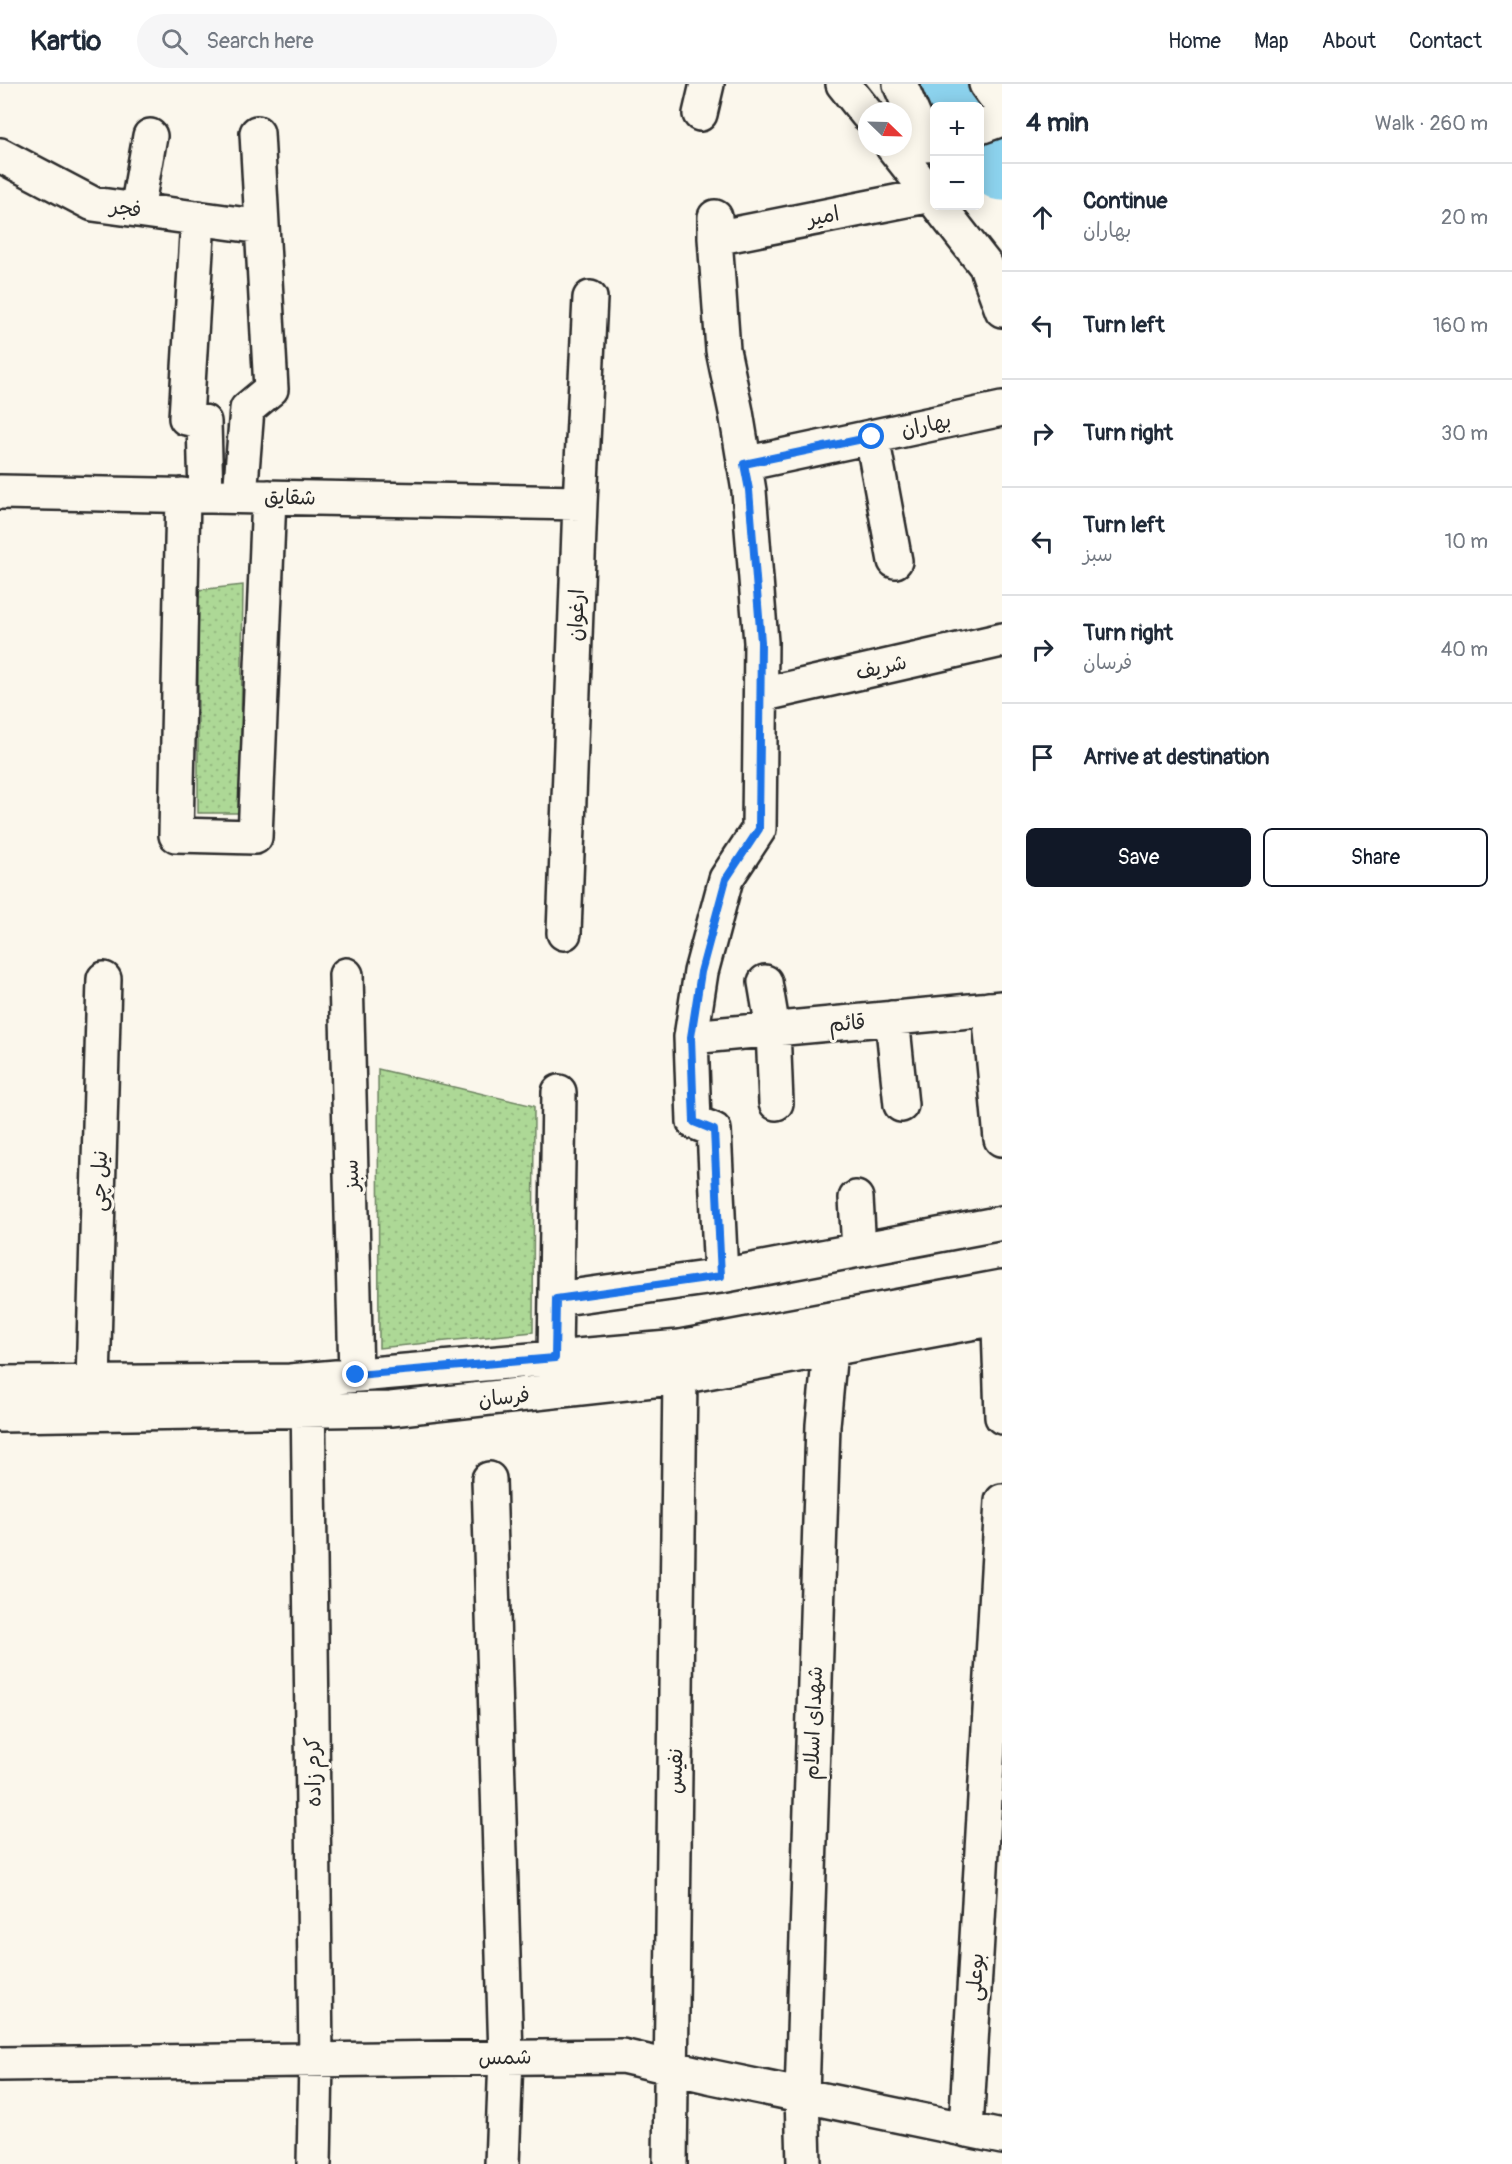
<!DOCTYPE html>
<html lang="en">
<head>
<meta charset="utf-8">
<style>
  body { margin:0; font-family:Pangolin,"Playpen Sans Arabic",sans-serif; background:#f6f6f7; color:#1f2937 }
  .controls { position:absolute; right:18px; top:18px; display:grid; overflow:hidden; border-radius:9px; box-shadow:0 3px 15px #0003 }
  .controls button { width:54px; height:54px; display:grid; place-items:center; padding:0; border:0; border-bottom:2px solid #e0e1e3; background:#fff; color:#1f2937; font:30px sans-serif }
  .compass { position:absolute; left:858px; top:18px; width:54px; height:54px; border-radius:50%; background:#fff; box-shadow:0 3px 15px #0003; rotate:113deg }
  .stop { position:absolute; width:18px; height:18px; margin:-14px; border:4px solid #1a73e8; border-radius:50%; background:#fff }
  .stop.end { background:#1a73e8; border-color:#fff; box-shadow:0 2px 6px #0008 }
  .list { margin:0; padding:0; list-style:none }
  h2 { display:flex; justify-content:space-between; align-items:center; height:78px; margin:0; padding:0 24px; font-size:26px }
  h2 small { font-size:20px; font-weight:400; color:#747a83 }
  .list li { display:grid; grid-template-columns:39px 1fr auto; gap:18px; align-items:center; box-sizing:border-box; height:108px; padding:0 24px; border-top:2px solid #e0e1e3 }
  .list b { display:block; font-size:22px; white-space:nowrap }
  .list p { margin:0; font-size:20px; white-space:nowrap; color:#747a83 }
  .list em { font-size:20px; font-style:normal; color:#747a83 }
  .actions { display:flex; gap:12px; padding:18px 24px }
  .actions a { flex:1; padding:14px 0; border:2px solid #111827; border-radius:9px; text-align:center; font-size:21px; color:#111827 }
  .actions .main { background:#111827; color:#fff }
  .icon { flex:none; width:33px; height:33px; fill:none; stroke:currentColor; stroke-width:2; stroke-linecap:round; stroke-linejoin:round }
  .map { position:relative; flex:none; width:1002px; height:2080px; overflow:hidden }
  header { display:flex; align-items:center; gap:36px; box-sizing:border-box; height:84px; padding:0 30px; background:#fff; border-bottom:2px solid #e0e1e3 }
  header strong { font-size:28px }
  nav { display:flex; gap:33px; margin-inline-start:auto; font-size:21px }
  .search { width:420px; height:54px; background:#f6f6f7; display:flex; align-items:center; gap:15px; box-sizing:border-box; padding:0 21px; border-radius:33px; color:#747a83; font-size:22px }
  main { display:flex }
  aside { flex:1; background:#fff }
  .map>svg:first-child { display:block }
  .park { fill:url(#park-dots); stroke:#6c8260; stroke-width:1.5 }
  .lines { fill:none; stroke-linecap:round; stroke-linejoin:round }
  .river { stroke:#8cd2ed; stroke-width:63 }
  .minor-casing { stroke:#2b2b2b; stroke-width:38 }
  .minor { stroke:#fbf7ec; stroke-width:33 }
  .route { stroke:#1a73e8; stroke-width:8 }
  .labels { text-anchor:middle; stroke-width:6; stroke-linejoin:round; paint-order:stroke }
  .street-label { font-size:21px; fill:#2b2b2b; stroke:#fbf7ec }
</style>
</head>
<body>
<header>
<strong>Kartio</strong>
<div class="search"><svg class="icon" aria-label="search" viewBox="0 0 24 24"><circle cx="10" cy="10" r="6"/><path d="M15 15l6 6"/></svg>Search here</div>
<nav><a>Home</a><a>Map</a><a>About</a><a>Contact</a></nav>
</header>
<main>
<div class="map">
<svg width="1002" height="2080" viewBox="0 0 1002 2080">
  <defs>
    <pattern id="park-dots" width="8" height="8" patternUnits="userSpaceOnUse" patternTransform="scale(1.5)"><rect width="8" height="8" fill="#add896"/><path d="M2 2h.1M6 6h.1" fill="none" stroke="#95ba81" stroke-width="1.8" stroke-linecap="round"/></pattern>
  </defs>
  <rect width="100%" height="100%" fill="#fbf7ec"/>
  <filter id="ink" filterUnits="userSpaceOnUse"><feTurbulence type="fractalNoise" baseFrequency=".0167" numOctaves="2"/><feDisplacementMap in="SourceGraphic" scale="12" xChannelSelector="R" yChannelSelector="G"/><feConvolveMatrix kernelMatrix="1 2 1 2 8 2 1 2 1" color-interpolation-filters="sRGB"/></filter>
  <g filter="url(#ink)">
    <path class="park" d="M243,501l-3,228h-42v-223z
      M378,985l156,37 -1,226 -154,16z"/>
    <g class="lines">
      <path class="river" d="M940,0l16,22
        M980,54l22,31"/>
      <defs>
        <path id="minor" d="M843,0l24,30
          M900,0l26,61
          M986,0l16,22
          M700,30l7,-30
          M980,43l22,-8
          M893,63l41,52
          M0,71l93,49 169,23
          M939,122l47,60 16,44
          M137,126l13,-74
          M715,133v21l8,112 13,62 13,79 12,151 -2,187 -33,50 -25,93 -10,65 3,85 20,8 7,146
          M198,134l-12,200 18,4 2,74
          M715,154l216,-43
          M872,353l23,124
          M744,380l258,-55
          M0,408l580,11
          M183,411l-7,340 79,2 14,-340
          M240,412l7,-87 24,-20 -14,-256
          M761,611l241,-55
          M564,849l16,-430 10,-205
          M346,891l10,400
          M765,898l8,47 3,74
          M989,925l12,130
          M892,934l9,87
          M691,953l311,-29
          M856,1114l3,52
          M998,1212l4,121
          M556,1215l165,-23 281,-53
          M555,1274l4,-266
          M0,1299l290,-2 390,-34 322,-60
          M93,1299l11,-404
          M308,1306l8,670 -2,104
          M0,1331l391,-6 289,-32 322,-60
          M489,1395l17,578 -4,107
          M0,1980l622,-8 86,20 294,61
          M966,2046l36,-629
          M670,2080l10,-787
          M804,2080l-2,-68 21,-671 7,-75"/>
      </defs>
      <use href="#minor" class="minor-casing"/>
      <use href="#minor" class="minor"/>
    </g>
  </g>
  <g class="lines" filter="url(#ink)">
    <path class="route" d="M356,1291l199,-17 1,-59 165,-23 -7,-146 -20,-8 -3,-85 10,-65 25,-93 33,-50 2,-187 -12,-152 -5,-26 128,-27"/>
  </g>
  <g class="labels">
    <g class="street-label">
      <text transform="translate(126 124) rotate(8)" y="7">فجر</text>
      <text transform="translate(823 132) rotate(-11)" y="7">امیر</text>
      <text transform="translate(926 341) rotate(-12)" y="7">بهاران</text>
      <text transform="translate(290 413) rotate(1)" y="7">شقایق</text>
      <text transform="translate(576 531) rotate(-88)" y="7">ارغوان</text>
      <text transform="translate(881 583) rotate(-13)" y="7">شریف</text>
      <text transform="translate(847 939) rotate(-5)" y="7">قائم</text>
      <text transform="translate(351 1091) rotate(-92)" y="7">سبز</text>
      <text transform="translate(99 1097) rotate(-88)" y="7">نیل چی</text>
      <text transform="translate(504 1313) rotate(-6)" y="7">فرسان</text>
      <text transform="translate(813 1639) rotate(-88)" y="7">شهدای اسلام</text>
      <text transform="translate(675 1687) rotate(-89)" y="7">نفیس</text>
      <text transform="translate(313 1688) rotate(-91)" y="7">کرم زاده</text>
      <text transform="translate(975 1893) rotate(-87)" y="7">بوعلی</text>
      <text transform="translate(505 1973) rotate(-1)" y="7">شمس</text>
    </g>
  </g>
</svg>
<div class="controls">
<button>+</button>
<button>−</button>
</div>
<svg class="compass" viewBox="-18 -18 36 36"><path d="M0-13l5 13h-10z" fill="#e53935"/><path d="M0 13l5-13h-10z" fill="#747a83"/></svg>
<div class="stop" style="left:872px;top:353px"></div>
<div class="stop end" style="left:356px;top:1291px"></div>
</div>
<aside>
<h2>4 min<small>Walk · 260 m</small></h2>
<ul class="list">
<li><svg class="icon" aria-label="ahead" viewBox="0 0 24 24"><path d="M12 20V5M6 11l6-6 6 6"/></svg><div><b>Continue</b><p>بهاران</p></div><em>20 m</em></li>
<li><svg class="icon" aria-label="left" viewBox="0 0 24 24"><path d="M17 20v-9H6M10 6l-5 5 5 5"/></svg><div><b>Turn left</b></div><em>160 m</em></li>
<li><svg class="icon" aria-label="right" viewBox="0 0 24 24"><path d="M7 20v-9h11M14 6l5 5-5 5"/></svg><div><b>Turn right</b></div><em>30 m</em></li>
<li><svg class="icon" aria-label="left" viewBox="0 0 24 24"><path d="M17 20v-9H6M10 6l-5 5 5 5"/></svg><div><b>Turn left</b><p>سبز</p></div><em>10 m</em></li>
<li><svg class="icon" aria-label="right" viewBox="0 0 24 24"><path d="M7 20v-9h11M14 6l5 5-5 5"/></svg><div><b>Turn right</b><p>فرسان</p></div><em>40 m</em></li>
<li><svg class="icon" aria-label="arrive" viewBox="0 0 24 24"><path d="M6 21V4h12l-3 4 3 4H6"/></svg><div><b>Arrive at destination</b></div></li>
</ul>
<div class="actions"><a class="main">Save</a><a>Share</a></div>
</aside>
</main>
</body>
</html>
